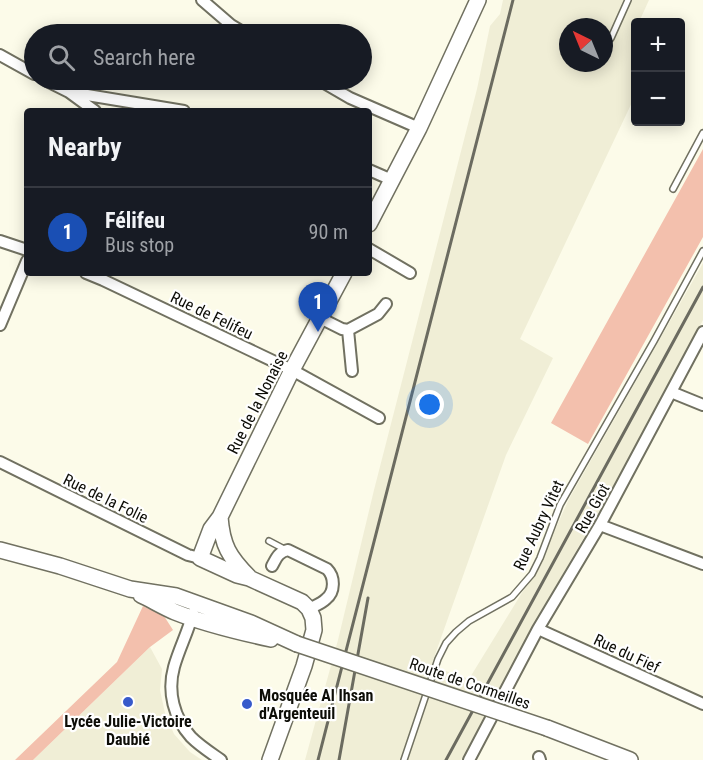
<!DOCTYPE html>
<html lang="en">
<head>
<meta charset="utf-8">
<style>
  body { margin:0; font-family:"Roboto Condensed",sans-serif; background:#20242c; color:#f1f3f6 }
  .controls { position:absolute; right:18px; top:18px; display:grid; overflow:hidden; border-radius:6px; box-shadow:0 3px 15px #0003 }
  .controls button { width:54px; height:54px; display:grid; place-items:center; padding:0; border:0; border-bottom:2px solid #363941; background:#171b24; color:#f1f3f6; font:30px sans-serif }
  .compass { position:absolute; left:559px; top:18px; width:54px; height:54px; border-radius:50%; background:#171b24; box-shadow:0 3px 15px #0003; rotate:317deg }
  .you { position:absolute; left:430px; top:405px; width:21px; height:21px; margin:-15px; border:4px solid #fff; border-radius:50%; background:#1a73e8; box-shadow:0 0 0 9px #1a73e833 }
  .badge { display:grid; place-items:center; width:39px; height:39px; border-radius:50%; background:#0f766e; color:#fff; font-size:20px; font-weight:700 }
  .pin { position:absolute; translate:-50% -50px; filter:drop-shadow(0 2px 3px #0008) }
  .pin::after { content:''; position:absolute; top:32px; width:21px; height:18px; background:inherit; clip-path:polygon(0 0,100% 0,50% 100%) }
  .list { margin:0; padding:0; list-style:none }
  h2 { display:flex; justify-content:space-between; align-items:center; height:78px; margin:0; padding:0 24px; font-size:26px }
  h2 small { font-size:20px; font-weight:400; color:#9ea1a6 }
  .list li { display:grid; grid-template-columns:39px 1fr auto; gap:18px; align-items:center; box-sizing:border-box; height:90px; padding:0 24px; border-top:2px solid #363941 }
  .list b { display:block; font-size:22px; white-space:nowrap }
  .list p { margin:0; font-size:20px; white-space:nowrap; color:#9ea1a6 }
  .list em { font-size:20px; font-style:normal; color:#9ea1a6 }
  .icon { flex:none; width:33px; height:33px; fill:none; stroke:currentColor; stroke-width:2; stroke-linecap:round; stroke-linejoin:round }
  .map { position:relative; flex:none; width:703px; height:760px; overflow:hidden }
  .search { position:absolute; background:#171b24; box-shadow:0 3px 15px #0003; left:24px; top:24px; width:348px; height:66px; display:flex; align-items:center; gap:15px; box-sizing:border-box; padding:0 21px; border-radius:33px; color:#9ea1a6; font-size:22px }
  .panel { position:absolute; background:#171b24; box-shadow:0 3px 15px #0003; left:24px; top:108px; width:348px; height:168px; border-radius:6px }
  .map>svg:first-child { display:block }
  .built { fill:#f0eed6; fill-rule:evenodd }
  .green { fill:#f3c0ad }
  .lines { fill:none; stroke-linecap:round; stroke-linejoin:round }
  .lane-casing { stroke:#717161; stroke-width:8 }
  .street-casing { stroke:#717161; stroke-width:14 }
  .secondary-casing { stroke:#717161; stroke-width:18 }
  .lane { stroke:#fff; stroke-width:5 }
  .street { stroke:#fff; stroke-width:10 }
  .secondary { stroke:#fff; stroke-width:15 }
  .rail { stroke:#6b6b60; stroke-width:3 }
  .secondary-bridge-casing { stroke:#717161; stroke-width:18; stroke-linecap:butt }
  .secondary-bridge { stroke:#fff; stroke-width:15 }
  .poi-dot { fill:#375acb; stroke:#fff; stroke-width:2 }
  .labels { text-anchor:middle; stroke-width:4.5; stroke-linejoin:round; paint-order:stroke }
  .street-label { font-size:16px; fill:#0d0d07; stroke:#fff }
  .poi-label { font-size:16px; font-weight:bold; fill:#0d0d07; stroke:#fff; text-anchor:start }
</style>
</head>
<body>
<div class="map">
<svg width="703" height="760" viewBox="0 0 703 760">
  <rect width="100%" height="100%" fill="#fcfbe9"/>
  <path class="built" d="M503,0h146l-10,22h-3l-1,74 -115,243 33,19 -47,97 -75,211 38,13 70,-114 30,-66 134,-236v57l-98,181 -67,116 -77,143h-156l33,-120 36,-150 103,-401 13,-63 10,-12zM568,27h36v36h-36z
    M150,647l12,22 -2,21 5,23 9,21 16,18 12,8h-169z"/>
  <path class="green" d="M703,149v88l-115,207 -37,-21z
    M143,606l21,10 9,14 -23,17 -117,113h-18l102,-98z"/>
  <g class="lines">
    <defs>
      <path id="lane" d="M611,38l17,-38
        M673,189l30,-56
        M269,541l17,9
        M404,760l34,-101 8,-16 10,-11 13,-11 43,-24 20,-23 8,-16 20,-53 94,-164 49,-90"/>
      <path id="street" d="M202,0l29,25 15,9
        M0,55l34,19
        M45,80l24,12 26,19
        M319,80l31,18 69,30
        M69,92l115,19
        M369,170l23,10
        M0,241l27,9
        M369,249l41,24
        M86,273l17,7 189,90 87,48
        M320,318l22,11 6,1 30,-16 8,-10
        M0,325l27,-64
        M348,330l4,41
        M671,392l32,13
        M0,462l188,93 12,3
        M600,525l103,39
        M272,566c4,-7 6,-14 16,-16l39,19c8,8 8,23 -1,30 -5,5 -12,7 -17,10
        M193,613c-5,19 -14,36 -19,54 -7,25 0,51 17,70 9,9 20,16 30,23
        M538,629l165,75
        M539,757l1,3
        M469,760l69,-131 62,-104 103,-193"/>
      <path id="secondary" d="M369,224l50,-96 59,-128
        M220,517c2,28 9,40 29,60
        M0,550l60,16 70,23 46,7 75,27 46,21
        M141,595c11,5 22,12 34,17 30,12 64,20 96,27
        M547,728l83,32
        M270,760l34,-94 10,-36 -1,-12 -4,-9 -7,-7 -53,-24 -12,-3 -37,-17 11,-29 9,-12 72,-147 52,-97"/>
    </defs>
    <use href="#lane" class="lane-casing"/>
    <use href="#street" class="street-casing"/>
    <use href="#secondary" class="secondary-casing"/>
    <use href="#lane" class="lane"/>
    <use href="#street" class="street"/>
    <use href="#secondary" class="secondary"/>
    <path class="rail" d="M318,760l195,-760
      M339,760l29,-162
      M446,760l257,-473"/>
    <defs>
      <path id="secondary-bridge" d="M297,644l250,84"/>
    </defs>
    <use href="#secondary-bridge" class="secondary-bridge-casing"/>
    <use href="#secondary-bridge" class="secondary-bridge"/>
  </g>
  <g class="poi-dot">
    <circle cx="128" cy="702" r="6"/>
    <circle cx="247" cy="704" r="6"/>
  </g>
  <g class="labels">
    <g class="street-label">
      <text transform="translate(212 315) rotate(26)" y="6">Rue de Felifeu</text>
      <text transform="translate(257 402) rotate(-63)" y="6">Rue de la Nonaise</text>
      <text transform="translate(106 498) rotate(26)" y="6">Rue de la Folie</text>
      <text transform="translate(592 508) rotate(-61)" y="6">Rue Giot</text>
      <text transform="translate(538 525) rotate(-65)" y="6">Rue Aubry Vitet</text>
      <text transform="translate(627 653) rotate(25)" y="6">Rue du Fief</text>
      <text transform="translate(470 683) rotate(19)" y="6">Route de Cormeilles</text>
    </g>
    <g class="poi-label">
      <text x="259" y="701">Mosquée Al Ihsan<tspan x="259" dy="18">d'Argenteuil</tspan></text>
      <text x="128" y="727" text-anchor="middle">Lycée Julie-Victoire<tspan x="128" dy="18">Daubié</tspan></text>
    </g>
  </g>
</svg>
<div class="controls">
<button>+</button>
<button>−</button>
</div>
<svg class="compass" viewBox="-18 -18 36 36"><path d="M0-13l5 13h-10z" fill="#e53935"/><path d="M0 13l5-13h-10z" fill="#9ea1a6"/></svg>
<div class="you"></div>
<div class="pin badge" style="left:318px;top:332px;background:#1a4fb4">1</div>
<div class="search"><svg class="icon" aria-label="search" viewBox="0 0 24 24"><circle cx="10" cy="10" r="6"/><path d="M15 15l6 6"/></svg>Search here</div>
<section class="panel">
<h2>Nearby<small></small></h2>
<ul class="list">
<li><span class="badge" style="background:#1a4fb4">1</span><div><b>Félifeu</b><p>Bus stop</p></div><em>90 m</em></li>
</ul>
</section>
</div>
</body>
</html>
